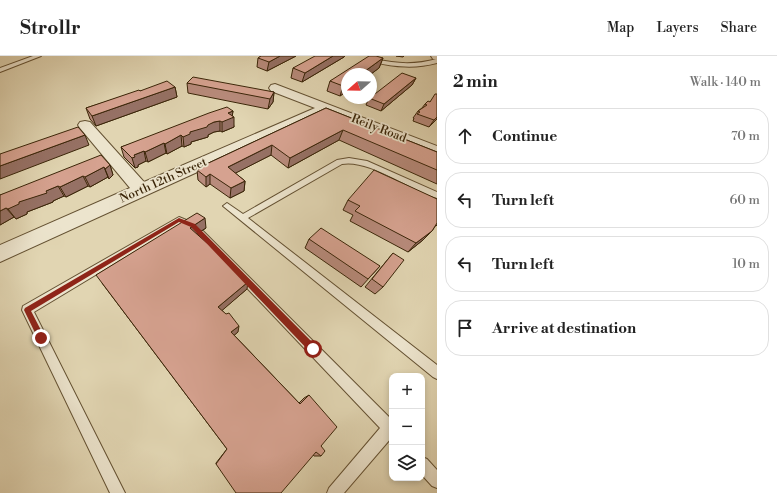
<!DOCTYPE html>
<html lang="en">
<head>
<meta charset="utf-8">
<style>
  body { margin:0; font-family:"Libre Bodoni",serif; background:#f2f2f2; color:#222 }
  .controls { position:absolute; right:12px; bottom:12px; display:grid; overflow:hidden; border-radius:8px; box-shadow:0 2px 6px #0003 }
  .controls button { width:36px; height:36px; display:grid; place-items:center; padding:0; border:0; border-bottom:1px solid #e0e0e0; background:#fff; color:#222; font:20px sans-serif }
  .compass { position:absolute; left:341px; top:12px; width:36px; height:36px; border-radius:50%; background:#fff; box-shadow:0 2px 6px #0003; rotate:250deg }
  .stop { position:absolute; width:12px; height:12px; margin:-9px; border:3px solid #8f2418; border-radius:50%; background:#fff }
  .stop.end { background:#8f2418; border-color:#fff; box-shadow:0 1px 4px #0008 }
  .list { margin:0; padding:0; list-style:none }
  h2 { display:flex; justify-content:space-between; align-items:center; height:52px; margin:0; padding:0 16px; font-size:17px }
  h2 small { font-size:13px; font-weight:400; color:#767676 }
  .list li { display:grid; grid-template-columns:26px 1fr auto; gap:12px; align-items:center; box-sizing:border-box; height:56px; margin:0 8px 8px; padding:0 8px; border:1px solid #e0e0e0; border-radius:16px }
  .list b { display:block; font-size:15px; white-space:nowrap }
  .list em { font-size:13px; font-style:normal; color:#767676 }
  .icon { flex:none; width:22px; height:22px; fill:none; stroke:currentColor; stroke-width:2; stroke-linecap:round; stroke-linejoin:round }
  .map { position:relative; flex:none; width:437px; height:437px; overflow:hidden }
  header { display:flex; align-items:center; gap:24px; box-sizing:border-box; height:56px; padding:0 20px; background:#fff; border-bottom:1px solid #e0e0e0 }
  header strong { font-size:19px }
  nav { display:flex; gap:22px; margin-inline-start:auto; font-size:14px }
  main { display:flex }
  aside { flex:1; background:#fff }
  .map>svg:first-child { display:block }
  .lines { fill:none; stroke-linecap:round; stroke-linejoin:round }
  .service-casing { stroke:#645132; stroke-width:2 }
  .minor-casing { stroke:#645132; stroke-width:2 }
  .service { fill:#ece4cd; fill-rule:evenodd }
  .minor { fill:#ece4cd; fill-rule:evenodd }
  .wall { fill:#b88b7c; stroke:#3a2508 }
  .shaded-wall { fill:#967165; stroke:#3a2508 }
  .building { fill:#d6a290; stroke:#3a2508 }
  .route { fill:#8f2418 }
  .labels { text-anchor:middle; stroke-width:3.5; stroke-linejoin:round; paint-order:stroke }
  .far-street-label { font-size:12px; fill:#3a2508; stroke:#ece4cd }
</style>
</head>
<body>
<header>
<strong>Strollr</strong>
<nav><a>Map</a><a>Layers</a><a>Share</a></nav>
</header>
<main>
<div class="map">
<svg width="437" height="437" viewBox="0 0 437 437">
  <rect width="100%" height="100%" fill="#e1d5b2"/>
  <filter id="stains"><feTurbulence type="fractalNoise" baseFrequency=".005" numOctaves="4"/><feColorMatrix values="0 0 0 0 .2 0 0 0 0 .09 0 0 0 0 .02 0 0 0 .5 -.17"/></filter>
  <radialGradient id="worn" r=".72"><stop offset=".6" stop-color="#630" stop-opacity="0"/><stop offset="1" stop-color="#630" stop-opacity=".3"/></radialGradient>
  <g class="lines">
    <defs>
      <path id="service" d="M33,0h8l-41,16v-4z
        M375,3c22,5 40,6 62,0v4c-22,6 -42,4 -64,-1v-2z
        M349,102l18,3 70,31v6c-27,-8 -68,-39 -95,-34l-94,54 189,147v14l-4,-2 -210,-171 4,-3 16,11 94,-54z
        M179,161l17,7 196,196v17l-48,56h-17l2,-5 51,-60 -190,-200 -10,-4 -146,88 91,181h-15l-88,-183 1,-4z
        M422,401l5,2 10,11v18l-5,-2 -10,-11z"/>
      <path id="minor" d="M431,0h6v4l-4,-1z
        M275,28l162,62v10l-110,-43 -327,149v-17l130,-57 -50,-60 -2,-3 2,-3 5,-1 5,1 54,60 171,-74 -44,-17 -2,-3 2,-3z"/>
    </defs>
    <use href="#service" class="service-casing"/>
    <use href="#minor" class="minor-casing"/>
    <use href="#service" class="service"/>
    <use href="#minor" class="minor"/>
  </g>
  <path class="wall" d="M261,0h35l-29,15 -10,-4 1,-9z
    M396,0h8l-1,1z
    M344,1l-42,25 -11,-4 2,-10z
    M383,2l-4,10 -8,6h-24v17l-7,5 -13,-5 3,-10z
    M416,22l-4,7 -31,26 -15,-6 3,-7z
    M187,27l87,9 -1,10 -5,7 -80,-16z
    M175,31l2,10 -81,29 -6,-7 -4,-11 54,-17z
    M437,38v25l-8,8 -16,-6 1,-3h-1l5,-7 4,-3 3,-4 5,-2z
    M326,52l111,44v32l-98,-44 -51,28 -17,-13 -36,18 10,8 -1,10 -14,7 -20,-14 -4,3 -8,-7 -1,-10 3,-1v-2z
    M233,55l-1,5 2,11 -12,5 -2,-1 -6,1 -6,3v2l-17,5v2l-7,3 -2,-1 -15,8 -1,-1 -18,9 -2,-1 -8,4v2l-3,1 -11,-11 -3,-10z
    M110,109l3,10 -4,4 -1,-2 -18,10 -2,-1 -22,11 -2,-1 -11,5v1l-26,10v2l-11,5 -2,-2 -14,8v-30z
    M437,143v27l-1,-1 -4,6 -9,9 -15,12 -58,-31 3,-6 -10,-5 5,-10z
    M206,172l-9,5 50,56 -25,21 16,22 -4,3 65,68 5,-5 5,-3 12,51v10h-7l-1,-1 -97,9v-1l11,-14 -125,-166z
    M309,183l71,27 -19,21 -56,-39z
    M393,197l-10,34 -8,7 -10,-7z"/>
  <path class="shaded-wall" d="M280,0h16l-29,15 2,-9z
    M333,0h12l-1,1 -42,25 3,-9z
    M383,2l-4,10 -8,6h-10z
    M416,22l-4,7 -31,26 3,-7z
    M347,27v8l-7,5 3,-10z
    M175,31l2,10 -81,29 -4,-10z
    M274,36l-1,10 -5,7 2,-10z
    M233,55l-1,7 2,-1v10l-12,5v-10l6,-9z
    M437,61v2l-8,8 5,-7z
    M220,65v10l-6,1 -6,3v2l-17,5v2l-7,3 -1,-10 7,-5 24,-10z
    M343,74l-4,10 -51,28 2,-10z
    M85,79l4,10 -89,34v-13z
    M181,79l1,11 -15,8 -2,-10z
    M164,87l2,10 -18,9 -3,-10z
    M272,89l-1,10 -43,22v-10z
    M144,95l2,10 -8,4v2l-3,1 -3,-10 2,-3z
    M110,109l3,10 -4,4 -4,-10z
    M104,111l4,10 -18,10 -5,-10z
    M210,118v10l-4,3v-10z
    M83,120l5,10 -22,11 -6,-10z
    M245,125l-1,10 -14,7 1,-10z
    M58,130l6,10 -11,5v1l-26,10v2l-11,5 -8,-10 11,-7z
    M6,152l8,9 -14,8v-14z
    M205,162l1,10 -14,9 -2,-9z
    M432,175l-9,9 -15,12 8,-9z
    M248,226l-1,7 -29,25v-7z
    M239,270l-1,6 -7,6v-6z"/>
  <path class="building" d="M261,0h19l-11,6 -11,-4z
    M315,0h18l-28,17 -12,-5z
    M369,0h7l7,2 -22,16h-14v9l-4,3 -13,-5z
    M402,17l14,5 -32,26 -15,-6h2v-1z
    M193,21l81,15 -4,7 -83,-16z
    M167,25l8,6 -83,29 -6,-8 53,-18 1,1z
    M435,38h2v23l-3,3 -17,-6 3,-2 -2,-1 9,-6 -2,-1 3,-3 2,1z
    M227,51l6,4 -5,2 6,4 -12,5 -2,-1 -6,1 -6,3 -1,2 -17,5v2l-7,3 -2,-2 -16,9 -1,-1 -19,9 -1,-1 -10,4 1,2 -3,1 -11,-11 88,-34z
    M326,52l111,44v18l-94,-40 -53,28 -18,-13 -44,22 17,14 -14,7 -21,-14 -4,3 -9,-7 4,-2 -1,-1z
    M78,71l7,8 -85,31v-12z
    M101,99l9,10 -5,4 -1,-2 -19,10 -2,-1 -23,11 -2,-1 -12,5 1,2 -28,9v2l-11,5 -2,-1 -6,3v-16z
    M374,114l63,29v24l-5,8 -16,12 -61,-32 5,-5 -12,-6z
    M197,157l8,5 -15,10 52,46 6,8 -30,25 8,7 3,-1 10,13 -8,6 69,72 9,-9 28,32 -16,19 4,5 -4,5 -5,-4 -35,41h-45l-20,-29 11,-15 -131,-174z
    M321,172l59,38 -12,13 -59,-40z
    M393,197l11,7 -21,27 -11,-8z"/>
  <path class="route" d="M179,162l16,6 121,122v6h-6l-119,-125 -12,-5 -148,89 14,27 -4,4 -2,-1 -15,-31 1,-2z"/>
  <g class="labels">
    <g class="far-street-label">
      <text transform="translate(379 72) rotate(21)" y="4">Reily Road</text>
      <text transform="translate(163 124) rotate(-24)" y="4">North 12th Street</text>
    </g>
  </g>
  <rect width="100%" height="100%" filter="url(#stains)"/>
  <rect width="100%" height="100%" fill="url(#worn)"/>
</svg>
<div class="controls">
<button>+</button>
<button>−</button>
<button><svg class="icon" aria-label="layers" viewBox="0 0 24 24"><path d="M12 4l9 5-9 5-9-5zM3 14l9 5 9-5"/></svg></button>
</div>
<svg class="compass" viewBox="-18 -18 36 36"><path d="M0-13l5 13h-10z" fill="#e53935"/><path d="M0 13l5-13h-10z" fill="#767676"/></svg>
<div class="stop" style="left:313px;top:293px"></div>
<div class="stop end" style="left:41px;top:282px"></div>
</div>
<aside>
<h2>2 min<small>Walk · 140 m</small></h2>
<ul class="list">
<li><svg class="icon" aria-label="ahead" viewBox="0 0 24 24"><path d="M12 20V5M6 11l6-6 6 6"/></svg><div><b>Continue</b></div><em>70 m</em></li>
<li><svg class="icon" aria-label="left" viewBox="0 0 24 24"><path d="M17 20v-9H6M10 6l-5 5 5 5"/></svg><div><b>Turn left</b></div><em>60 m</em></li>
<li><svg class="icon" aria-label="left" viewBox="0 0 24 24"><path d="M17 20v-9H6M10 6l-5 5 5 5"/></svg><div><b>Turn left</b></div><em>10 m</em></li>
<li><svg class="icon" aria-label="arrive" viewBox="0 0 24 24"><path d="M6 21V4h12l-3 4 3 4H6"/></svg><div><b>Arrive at destination</b></div></li>
</ul>
</aside>
</main>
</body>
</html>
